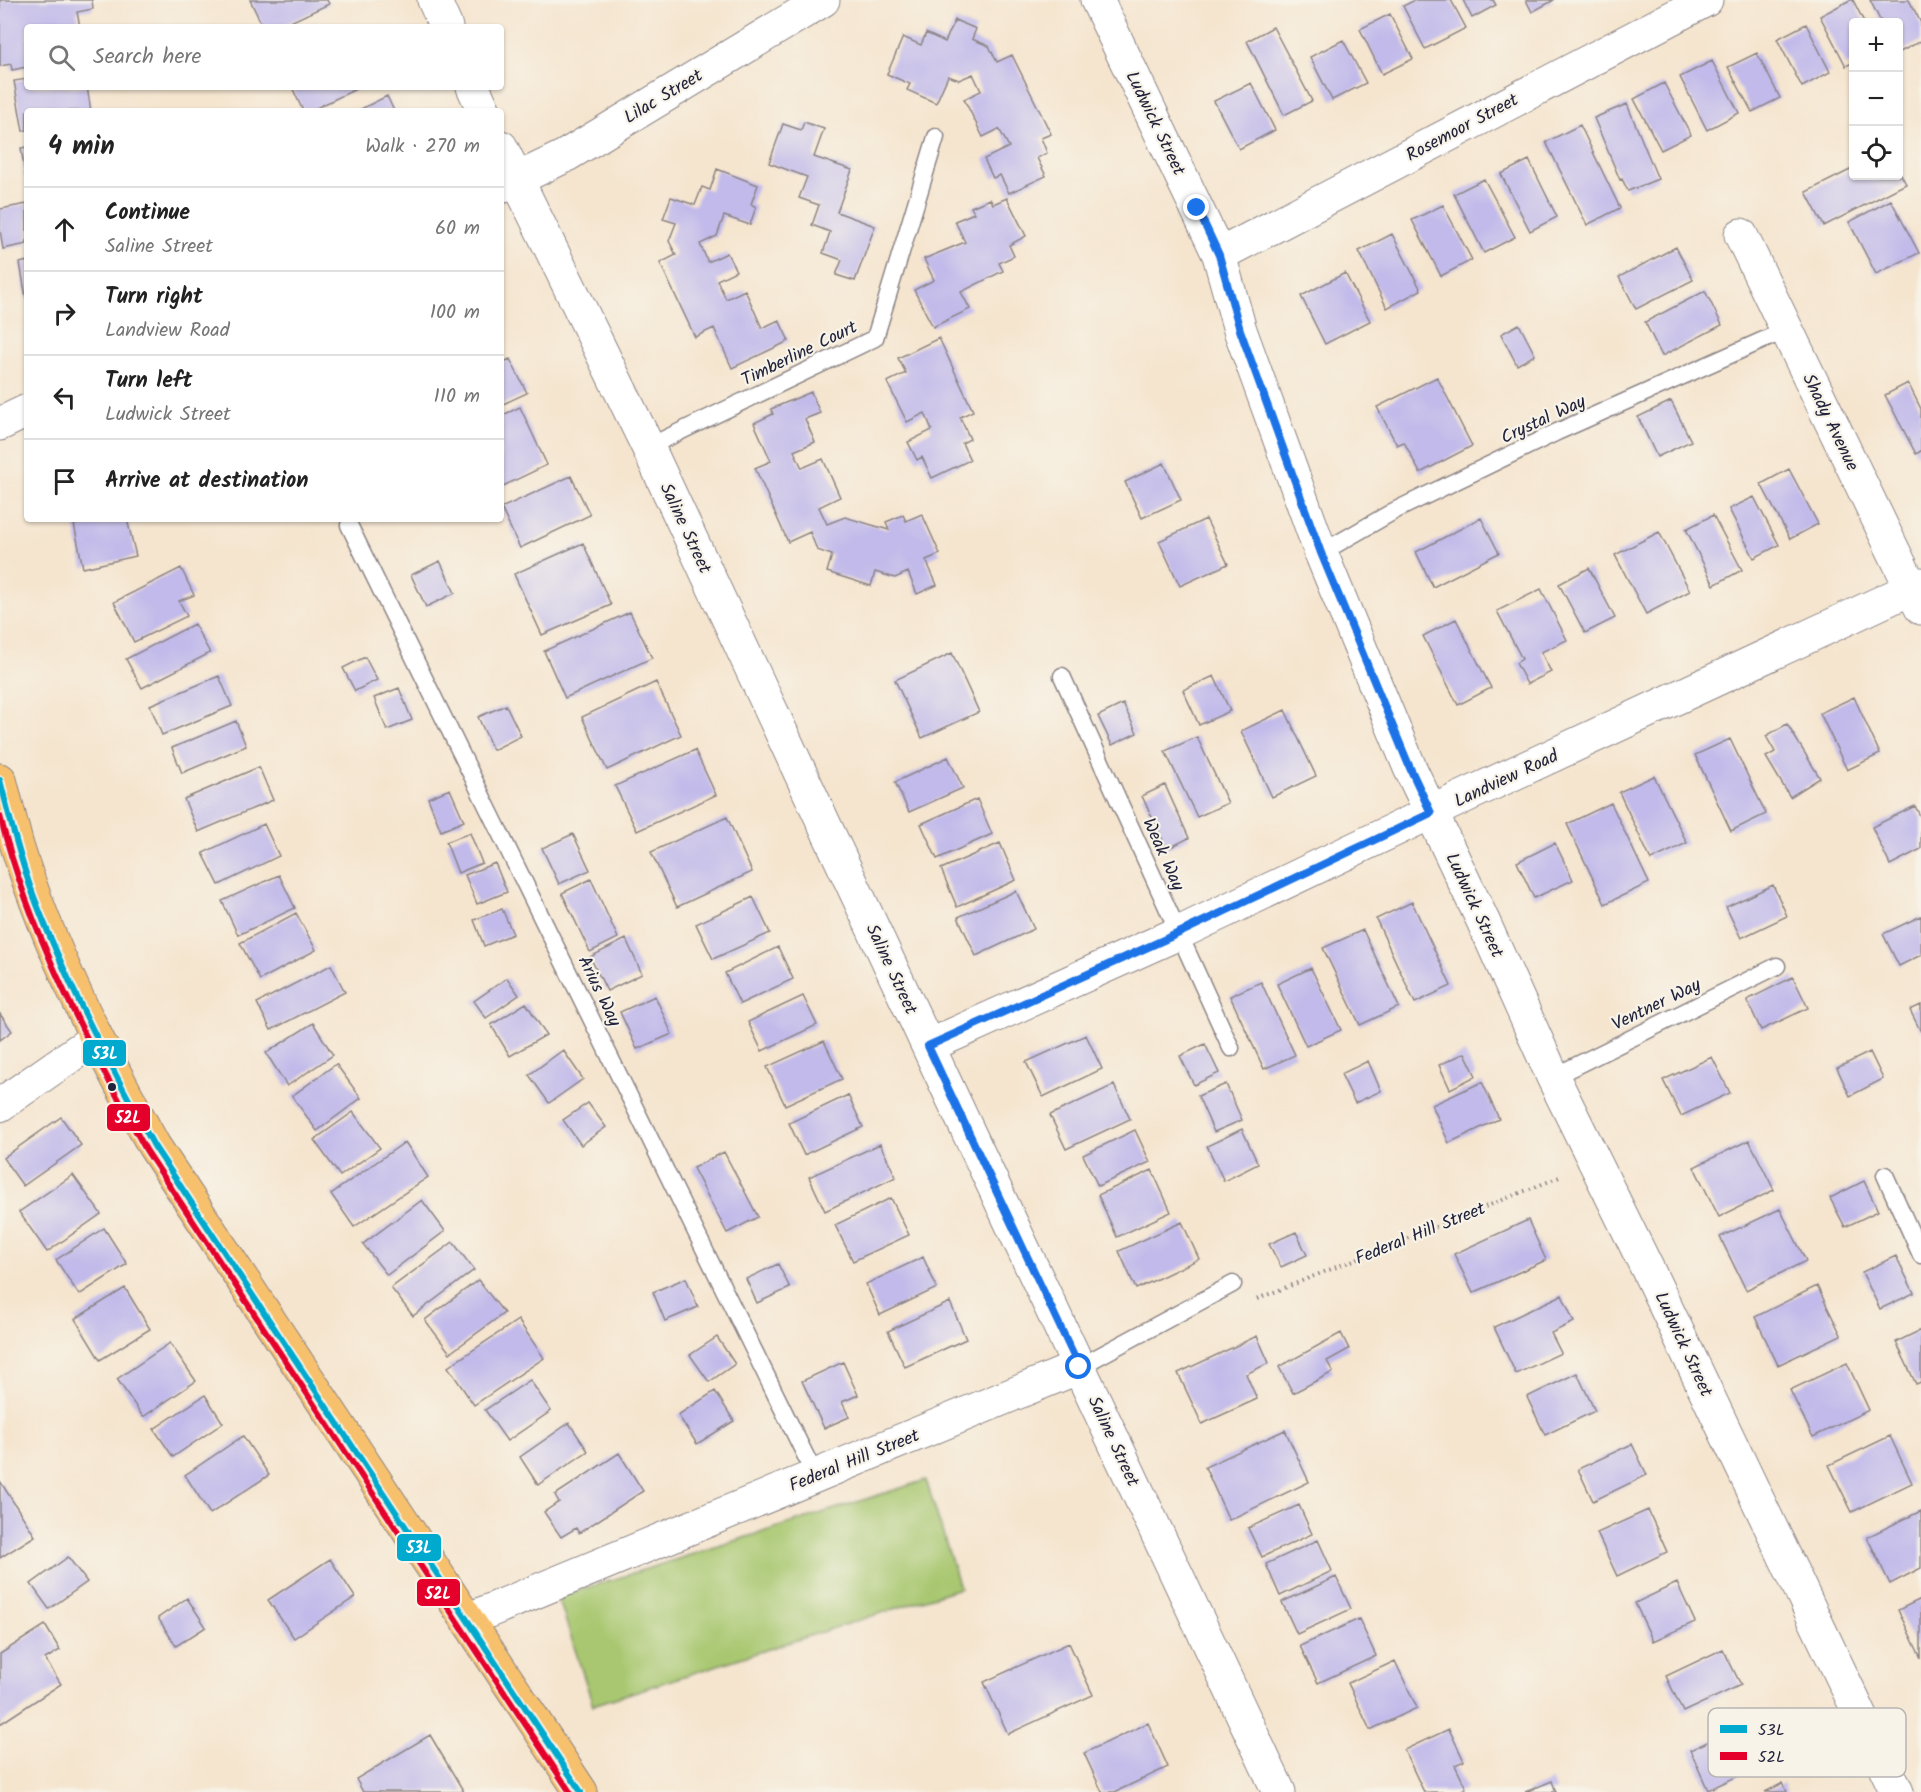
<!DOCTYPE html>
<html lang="en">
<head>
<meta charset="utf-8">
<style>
  body { margin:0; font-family:Kalam,sans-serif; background:#f2f2f2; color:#222 }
  .controls { position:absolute; right:18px; top:18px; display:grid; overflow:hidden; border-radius:6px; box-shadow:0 2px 4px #0004 }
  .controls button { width:54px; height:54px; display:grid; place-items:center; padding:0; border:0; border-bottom:2px solid #e0e0e0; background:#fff; color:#222; font:30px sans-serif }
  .stop { position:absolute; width:18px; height:18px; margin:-14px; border:4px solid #1a73e8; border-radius:50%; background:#fff }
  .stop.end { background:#1a73e8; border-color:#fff; box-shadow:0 2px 6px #0008 }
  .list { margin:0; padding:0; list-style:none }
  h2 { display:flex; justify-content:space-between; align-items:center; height:78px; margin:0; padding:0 24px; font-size:26px }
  h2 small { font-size:20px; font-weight:400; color:#767676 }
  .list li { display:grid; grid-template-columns:39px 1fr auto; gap:18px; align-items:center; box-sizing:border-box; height:84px; padding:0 24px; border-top:2px solid #e0e0e0 }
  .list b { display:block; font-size:22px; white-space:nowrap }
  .list p { margin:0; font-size:20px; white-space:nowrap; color:#767676 }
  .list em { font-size:20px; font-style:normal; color:#767676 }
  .icon { flex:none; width:33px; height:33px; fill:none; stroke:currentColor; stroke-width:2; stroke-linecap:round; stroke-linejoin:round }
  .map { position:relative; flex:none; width:1921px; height:1792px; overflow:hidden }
  .search { position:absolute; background:#fff; box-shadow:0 2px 4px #0004; left:24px; top:24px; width:480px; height:66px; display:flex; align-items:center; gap:15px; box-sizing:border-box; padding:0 21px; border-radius:6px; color:#767676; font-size:22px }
  .panel { position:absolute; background:#fff; box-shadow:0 2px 4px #0004; left:24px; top:108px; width:480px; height:414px; border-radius:6px }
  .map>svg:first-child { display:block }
  .green { fill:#a8c76f; stroke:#657455; stroke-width:1.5 }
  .building { fill:#c1baea }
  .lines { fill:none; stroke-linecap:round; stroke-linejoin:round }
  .service-casing { stroke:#8c8485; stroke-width:19 }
  .minor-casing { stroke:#8c8485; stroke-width:35 }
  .primary-casing { stroke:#8c8485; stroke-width:35 }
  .path { stroke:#8c8485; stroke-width:4; stroke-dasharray:1.5 4.5; stroke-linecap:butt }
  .service { stroke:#fff; stroke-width:16 }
  .minor { stroke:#fff; stroke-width:33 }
  .primary { stroke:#f7c06c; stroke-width:33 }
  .bus-1-casing { stroke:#f7f3e8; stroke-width:10 }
  .bus-2-casing { stroke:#f7f3e8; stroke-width:10 }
  .bus-1 { stroke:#00a9ce; stroke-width:6 }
  .bus-2 { stroke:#e4002b; stroke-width:6 }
  .route { stroke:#1a73e8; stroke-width:8 }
  .bus-dot { fill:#22223b; stroke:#f7f3e8; stroke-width:2 }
  .labels { text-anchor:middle; stroke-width:4.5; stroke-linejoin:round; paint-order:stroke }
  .street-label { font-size:18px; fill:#22223b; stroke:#f7f3e8 }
  .key { fill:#f7f3e8; stroke:#b7b4b4; stroke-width:1.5 }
  .key-label { font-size:16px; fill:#22223b }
  .line-badge { stroke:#f7f3e8; stroke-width:2 }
  .badge-label { font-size:16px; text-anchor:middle; font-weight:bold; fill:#fff }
</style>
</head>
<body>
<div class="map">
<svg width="1921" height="1792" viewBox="0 0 1921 1792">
  <rect width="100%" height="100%" fill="#f7f3e8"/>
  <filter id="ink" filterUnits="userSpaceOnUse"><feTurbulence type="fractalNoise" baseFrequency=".0167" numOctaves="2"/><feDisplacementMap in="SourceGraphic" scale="12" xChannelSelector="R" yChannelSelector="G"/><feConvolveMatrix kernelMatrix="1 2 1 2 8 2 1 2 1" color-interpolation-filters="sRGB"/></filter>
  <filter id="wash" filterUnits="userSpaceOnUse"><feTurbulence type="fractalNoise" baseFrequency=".008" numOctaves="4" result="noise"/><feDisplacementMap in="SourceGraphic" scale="24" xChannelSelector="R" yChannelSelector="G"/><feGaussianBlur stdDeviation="1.35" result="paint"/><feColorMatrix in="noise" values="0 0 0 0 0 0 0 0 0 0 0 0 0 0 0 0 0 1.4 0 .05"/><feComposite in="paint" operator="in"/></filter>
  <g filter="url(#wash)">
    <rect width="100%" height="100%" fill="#f5e5cf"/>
    <path class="green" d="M926,1480l34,108 -367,117 -35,-108z"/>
    <g id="blocks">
      <path class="building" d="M0,0h92l1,9 -16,3 3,15h-53v40l-15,3 -1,-6 -11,2z
        M250,0h77l2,4 -49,23h-17z
        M1415,0h36l15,28 -41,21 -22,-43z
        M1463,0h30l3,5 -24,13z
        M1526,0h28l-22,12z
        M1850,0h3l11,22h-10v40l-8,4 -26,-50z
        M1870,0h39l12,23v18l-23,12v-31h-17z
        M1390,14l23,45 -31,15 -22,-45z
        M955,20l21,9 -4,10 17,7 8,16 15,-7 39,79 -10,4 6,15 -10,5 9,18 -37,17 -9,-18 -7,3 -9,-19 25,-12 -10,-18 -16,8 -19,-38 17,-8 -8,-17 -14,6 -11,-4 -12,27 -29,-13 3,-6 -23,-10 16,-37 18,8 5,-12 19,9z
        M1806,24l24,48 -28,15 -25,-48z
        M1273,27l39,74 -28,14 -37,-74z
        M1343,40l23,43 -34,17 -22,-43z
        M1757,53l23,45 -28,14 -24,-45z
        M1712,61l27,52 -32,17 -27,-53z
        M27,79v8h60l4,24h-64v19l-4,1 -9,-50z
        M1251,83l24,47 -36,19 -25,-48z
        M1664,83l27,52 -30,15 -27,-51z
        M292,87h68l-50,24h-7z
        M387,96l7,15h-37z
        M1627,104l31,75 -30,12 -6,-12 -2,1 -26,-62z
        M804,122l20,7 -10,28 38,13 -15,42 38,14 -20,55 -19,-6 6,-15 -19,-7 7,-21 -18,-7 7,-20 -20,-7 8,-21 -38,-14 14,-39 18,6z
        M1580,125l40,83 -33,17 -41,-83z
        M27,147v32h-1l-5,-31z
        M1529,160l28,57 -27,14 -29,-57z
        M1854,168v8h44v-7l8,15 -82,42 -18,-34z
        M717,169l41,16 -7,19 5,3 -6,18 -26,-9 -7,20 -17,8 8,18 19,-9 9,18 -19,9 9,19 19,-9 17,38 17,-8 10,21 -57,27 -18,-40 -19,9 -35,-74 16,-8 -7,-14 7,-18 -13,-4 8,-22 24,8 7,-18 8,3z
        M1484,179l31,58 -31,16 -30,-59z
        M1007,198l19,38 -17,9 5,11 -15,7 4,8 -42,21 9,17 -37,18 -19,-37 20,-10 -10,-21 41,-17 -10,-21 19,-8 -3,-6 19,-8 3,5z
        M1891,200l28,53 -43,21 -27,-52z
        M27,204v40l-24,5 -3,-19v-21z
        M1443,205l29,55 -31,16 -29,-56z
        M1392,234l29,56 -34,18 -28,-57z
        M1676,247l17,33 -57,29 -17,-32z
        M27,261v37h-1l-6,-35z
        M1345,273l25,48 -45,23 -24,-48z
        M1705,291l17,34 -60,31 -17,-34z
        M1519,324l16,31 -18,10 -16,-31z
        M939,338l34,73 -13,6 10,22 -8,4 8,17 -38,18 -10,-21 -5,3 -9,-18 24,-12 -7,-17 -18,9 -20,-40 19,-9 -8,-15z
        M510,359l17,34 -26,12v-42z
        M1437,377l35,69 -52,27 -16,-31 -7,3 -20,-38z
        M1908,383l13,26v42l-5,3 -31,-59z
        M811,392l9,21 -15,6 10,23 -21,9 8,17 21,-9 17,38 -21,10 8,17 18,-7 44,13 -3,-8 17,-7 3,6 16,-7 18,40 -14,6 11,25 -20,9 -9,-22 -13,6 -20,-6 -4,14 -44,-14 5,-17 -15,-5 -7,-18 -22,10 -33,-74 16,-7 -17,-38 19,-9 -2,-5z
        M1671,401l20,40 -34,16 -19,-40z
        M520,407l27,58 -46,22v-71z
        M1164,463l17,37 -39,18 -17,-36z
        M1789,469l29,55 -28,15 -29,-55z
        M571,476l19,39 -70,33 -19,-40z
        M1754,497l25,48 -25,13 -25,-49z
        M1713,515l29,55 -28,15 -28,-56z
        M1481,518l18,35 -66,34 -17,-35z
        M96,519h31l9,37 -53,12 -9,-44z
        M1206,519l22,45 -48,22 -21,-45z
        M1659,532l31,59 -44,23 -31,-59z
        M583,543l28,62 -69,30 -28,-61z
        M440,561l15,32 -29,14 -15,-32z
        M181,568l13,27 -15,6 8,15 -53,26 -20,-40z
        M1589,568l26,50 -30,15 -26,-49z
        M1541,589l26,51 -26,12 10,20 -24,12 -11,-21 6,-4 -25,-48z
        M630,612l22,46 -87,40 -21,-47z
        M1456,619l35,69 -33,17 -35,-69z
        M194,624l16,29 -68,35 -16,-29z
        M952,653l27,59 -57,26 -27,-58z
        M365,657l12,23 -22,11 -12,-23z
        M219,676l13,30 -70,29 -12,-30z
        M1214,676l16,35 -31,14 -16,-35z
        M656,682l25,53 -74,35 -25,-53z
        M399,688l13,32 -25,10 -13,-32z
        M1854,697l26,57 -33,16 -27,-57z
        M1123,704l14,29 -25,12 -14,-29z
        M506,705l15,31 -28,14 -15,-33z
        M1285,710l31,66 -44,21 -31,-66z
        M236,721l10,25 -64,27 -10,-25z
        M1787,724l33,54 -30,19 -24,-40 9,-5 -9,-16z
        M1197,737l31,66 -31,14 -32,-66z
        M1730,739l36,75 -35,17 -36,-76z
        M695,750l21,45 -79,36 -22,-45z
        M948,757l15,31 -54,24 -14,-30z
        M259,767l14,33 -75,32 -14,-33z
        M1654,776l33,67 -36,17 -32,-68z
        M1165,785l24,53 -22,11 -25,-53z
        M450,789l14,32 -23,10 -13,-33z
        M977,799l15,35 -55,25 -16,-35z
        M1611,803l38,80 -44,21 -38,-80z
        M1915,806l6,12v31l-31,16 -18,-38z
        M727,817l25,55 -75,35 -26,-55z
        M264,824l15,32 -60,29 -16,-32z
        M470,833l12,30 -24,10 -12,-31z
        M573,834l17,36 -31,14 -17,-36z
        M1000,843l16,37 -59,27 -16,-38z
        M1555,843l18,37 -39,18 -17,-36z
        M495,863l12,29 -30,12 -12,-29z
        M279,875l16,33 -57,27 -16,-34z
        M591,879l27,59 -28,14 -28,-59z
        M1773,885l14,31 -46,22 -15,-31z
        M1016,891l18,38 -58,27 -18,-39z
        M753,897l17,36 -57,26 -17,-35z
        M1412,902l39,84 -36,17 -39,-84z
        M502,909l11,25 -29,12 -10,-26z
        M296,913l20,37 -56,30 -20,-37z
        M1921,916v39l-22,11 -16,-32z
        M1363,930l36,77 -39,18 -37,-77z
        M626,939l16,35 -35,17 -17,-34z
        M778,947l15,32 -53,25 -15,-31z
        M331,965l14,27 -74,38 -14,-27z
        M1311,968l30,62 -35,16 -29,-62z
        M1793,977l15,31 -47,22 -14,-30z
        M507,978l12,17 -33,23 -12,-17z
        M1261,982l34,73 -31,14 -34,-73z
        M655,996l17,38 -35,15 -17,-37z
        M803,996l14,29 -55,26 -14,-29z
        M526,1003l20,32 -36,21 -19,-31z
        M1921,1005v27l-11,-22z
        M0,1014l12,17 -12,9z
        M313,1023l20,32 -46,31 -21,-33z
        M1086,1035l16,34 -59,28 -17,-35z
        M824,1041l18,38 -57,26 -18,-38z
        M1205,1044l14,29 -25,12 -14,-29z
        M563,1050l20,29 -34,24 -20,-28z
        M1870,1052l13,27 -33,17 -13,-28z
        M1465,1053l11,23 -26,13 -11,-24z
        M1712,1057l18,36 -49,23 -18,-36z
        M1368,1061l13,30 -26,12 -14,-29z
        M336,1064l25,34 -44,33 -25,-35z
        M1482,1082l17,37 -50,24 -17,-38z
        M1226,1084l16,36 -28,12 -16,-36z
        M1114,1085l16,34 -64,30 -16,-34z
        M848,1095l15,32 -59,28 -15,-32z
        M588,1103l18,24 -25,18 -18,-25z
        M353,1112l27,36 -40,28 -26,-36z
        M61,1117l20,28 -58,41 -20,-28z
        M1242,1129l16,35 -34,17 -17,-35z
        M1135,1130l15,32 -52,24 -15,-31z
        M1749,1140l25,50 -55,27 -25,-50z
        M405,1142l23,35 -74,50 -23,-33z
        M880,1144l16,33 -71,34 -16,-34z
        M724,1152l34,65 -31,16 -34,-65z
        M1152,1170l19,42 -54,25 -19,-42z
        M73,1175l28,39 -54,38 -28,-40z
        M1864,1181l14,30 -33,16 -15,-29z
        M891,1198l18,37 -56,26 -18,-36z
        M422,1200l23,31 -58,44 -24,-31z
        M1780,1209l26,52 -60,29 -26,-53z
        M1528,1220l18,40 -73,33 -19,-39z
        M1182,1222l17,37 -63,30 -17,-38z
        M104,1228l23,36 -48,31 -23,-35z
        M1296,1232l11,23 -26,12 -12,-23z
        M453,1242l21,28 -61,46 -22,-28z
        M1896,1256l18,37 -34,16 -18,-37z
        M923,1257l14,31 -57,27 -14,-31z
        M778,1264l12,24 -33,15 -11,-24z
        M686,1278l12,29 -33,14 -12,-29z
        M478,1280l26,33 -54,40 -25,-33z
        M1817,1286l24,49 -63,30 -23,-48z
        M125,1288l25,41 -50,31 -25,-41z
        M1562,1295l12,27 -23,11 10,20 -45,21 -22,-47z
        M950,1302l16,37 -61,28 -17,-36z
        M518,1320l26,38 -70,47 -26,-38z
        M1921,1330v52l-5,2 -20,-42z
        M1341,1333l8,16 -22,12 6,11 -40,21 -14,-26z
        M1257,1336l12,27 -23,11 11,25 -55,25 -24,-51z
        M717,1337l18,27 -26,18 -19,-27z
        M170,1343l26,38 -53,36 -26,-38z
        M843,1362l15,33 -16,7 7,15 -25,11 -22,-47z
        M1847,1363l22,47 -56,27 -23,-47z
        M1577,1373l18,38 -50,24 -18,-38z
        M530,1380l21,31 -44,30 -22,-31z
        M715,1391l19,30 -37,23 -19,-29z
        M205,1395l18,28 -50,34 -19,-28z
        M569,1423l19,28 -50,34 -18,-28z
        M1285,1430l24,52 -80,38 -24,-53z
        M243,1436l26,39 -59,39 -25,-39z
        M1890,1436l22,47 -60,29 -23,-47z
        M1632,1444l15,31 -54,26 -15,-32z
        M619,1453l24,38 -64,42 -3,-5 -15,9 -17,-25 15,-10 -4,-7z
        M0,1481l35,55 -35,22z
        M1299,1505l13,29 -50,23 -14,-29z
        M1648,1510l19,42 -50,24 -20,-43z
        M1921,1511v57l-31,16 -23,-47z
        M1318,1540l14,31 -52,25 -14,-32z
        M68,1557l19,25 -38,27 -18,-25z
        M330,1559l25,38 -61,41 -26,-38z
        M1336,1577l15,32 -54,25 -15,-32z
        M1677,1583l18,39 -42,19 -18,-38z
        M187,1598l19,29 -30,19 -18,-28z
        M1921,1599v59l-23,-48z
        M1359,1619l17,37 -58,27 -18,-37z
        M45,1625l15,25 -15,9 16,25 -61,40v-70z
        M1069,1643l24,52 -85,39 -24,-52z
        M1723,1649l18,36 -58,27 -17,-36z
        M1395,1661l22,47 -47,22 -22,-47z
        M1767,1714l18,40 -77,36 -18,-40z
        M1148,1723l20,44 -53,25h-13l-18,-39z
        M1449,1729l15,32 -9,4 11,23 -8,4h-34l-20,-42z
        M430,1735l34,57h-101l-7,-13z
        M1552,1781l4,11h-31z
        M1783,1783l4,9h-22z"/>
    </g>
  </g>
  <g filter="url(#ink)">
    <use href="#blocks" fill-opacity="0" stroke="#8c8485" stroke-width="1.5"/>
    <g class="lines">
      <defs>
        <path id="service" d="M648,447l227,-109 61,-201
          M349,525l466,950
          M1321,553l73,-42 163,-79 229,-102
          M1062,676l169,372
          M1553,1077l224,-111
          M1885,1175l36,80
          M1079,1367l154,-83"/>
        <path id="minor" d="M434,0l12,27
          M1097,0l122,255 21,75 81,223 89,215 73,153 70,156 96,195 248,520
          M473,87l11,24
          M501,147l147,300 293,627 338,718
          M501,187l64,-31 258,-156
          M1741,235l180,373
          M1219,255l487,-255
          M0,424l27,-13
          M928,1046l251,-113 282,-135 460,-214
          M0,1105l96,-67
          M467,1620l612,-253"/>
        <path id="primary" d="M0,780c6,22 11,44 17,66 33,105 84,204 137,300l427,646"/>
      </defs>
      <use href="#service" class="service-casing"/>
      <use href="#minor" class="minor-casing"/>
      <use href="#primary" class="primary-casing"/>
      <path class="path" d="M1257,1299l305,-123"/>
      <use href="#service" class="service"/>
      <use href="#minor" class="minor"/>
      <use href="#primary" class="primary"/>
      <defs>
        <path id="bus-1" d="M0,780c9,36 18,71 30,106 33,90 78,176 124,260l427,646"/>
        <path id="bus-2" d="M0,816c30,118 88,228 146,334l424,642"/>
      </defs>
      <use href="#bus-1" class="bus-1-casing"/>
      <use href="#bus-2" class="bus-2-casing"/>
      <use href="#bus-1" class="bus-1"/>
      <use href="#bus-2" class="bus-2"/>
    </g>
  </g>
  <g class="lines" filter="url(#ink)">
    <path class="route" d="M1079,1367l-151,-321 251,-113 252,-120 -21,-45 -89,-215 -81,-223 -21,-75 -22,-47"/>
  </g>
  <circle class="bus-dot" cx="112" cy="1087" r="5"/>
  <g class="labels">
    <g class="street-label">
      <text transform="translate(663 96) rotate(-31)" y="6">Lilac Street</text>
      <text transform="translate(1156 123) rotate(64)" y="6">Ludwick Street</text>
      <text transform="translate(1462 127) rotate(-28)" y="6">Rosemoor Street</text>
      <text transform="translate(799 353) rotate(-26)" y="6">Timberline Court</text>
      <text transform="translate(1543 419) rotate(-25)" y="6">Crystal Way</text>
      <text transform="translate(1831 422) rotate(64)" y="6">Shady Avenue</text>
      <text transform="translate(686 528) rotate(65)" y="6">Saline Street</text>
      <text transform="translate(1506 778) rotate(-25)" y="6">Landview Road</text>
      <text transform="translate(1164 854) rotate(66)" y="6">Weak Way</text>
      <text transform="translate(1475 905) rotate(65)" y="6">Ludwick Street</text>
      <text transform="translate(892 969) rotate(65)" y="6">Saline Street</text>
      <text transform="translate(600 991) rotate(64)" y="6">Arius Way</text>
      <text transform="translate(1656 1004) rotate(-26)" y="6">Ventner Way</text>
      <text transform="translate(1420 1233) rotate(-22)" y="6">Federal Hill Street</text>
      <text transform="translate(1684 1344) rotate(65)" y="6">Ludwick Street</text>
      <text transform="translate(1114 1441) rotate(65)" y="6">Saline Street</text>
      <text transform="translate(854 1460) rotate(-22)" y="6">Federal Hill Street</text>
    </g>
  </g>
  <rect x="1708" y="1708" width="198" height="69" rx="9" class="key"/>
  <rect x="1720" y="1725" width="27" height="8" fill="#00a9ce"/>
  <rect x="1720" y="1752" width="27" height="8" fill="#e4002b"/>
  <g class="key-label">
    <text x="1758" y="1735">53L</text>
    <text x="1758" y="1762">52L</text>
  </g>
  <g class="line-badge">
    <rect x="82" y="1039" width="45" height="28" rx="6" fill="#00a9ce"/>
    <rect x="106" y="1103" width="45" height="29" rx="6" fill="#e4002b"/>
    <rect x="396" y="1533" width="46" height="29" rx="6" fill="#00a9ce"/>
    <rect x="416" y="1578" width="45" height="29" rx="6" fill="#e4002b"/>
  </g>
  <g class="badge-label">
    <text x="105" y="1059">53L</text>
    <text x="128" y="1123">52L</text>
    <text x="419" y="1553">53L</text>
    <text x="438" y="1599">52L</text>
  </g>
</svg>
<div class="controls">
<button>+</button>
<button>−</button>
<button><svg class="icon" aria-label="locate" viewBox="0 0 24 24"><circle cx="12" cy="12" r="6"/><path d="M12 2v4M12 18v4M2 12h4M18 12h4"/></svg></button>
</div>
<div class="stop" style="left:1079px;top:1367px"></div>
<div class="stop end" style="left:1197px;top:208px"></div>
<div class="search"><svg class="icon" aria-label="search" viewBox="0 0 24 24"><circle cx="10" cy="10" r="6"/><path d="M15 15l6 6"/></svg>Search here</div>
<section class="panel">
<h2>4 min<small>Walk · 270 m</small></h2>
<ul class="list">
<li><svg class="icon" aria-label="ahead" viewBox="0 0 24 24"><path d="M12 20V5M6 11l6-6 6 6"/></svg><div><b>Continue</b><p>Saline Street</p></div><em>60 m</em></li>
<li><svg class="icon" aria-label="right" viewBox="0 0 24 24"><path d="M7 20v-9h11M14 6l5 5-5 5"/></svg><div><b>Turn right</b><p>Landview Road</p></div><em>100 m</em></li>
<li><svg class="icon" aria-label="left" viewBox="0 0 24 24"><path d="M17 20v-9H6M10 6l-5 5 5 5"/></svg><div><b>Turn left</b><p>Ludwick Street</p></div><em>110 m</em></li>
<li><svg class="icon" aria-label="arrive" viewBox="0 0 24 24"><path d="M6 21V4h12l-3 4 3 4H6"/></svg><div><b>Arrive at destination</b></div></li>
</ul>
</section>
</div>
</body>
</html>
